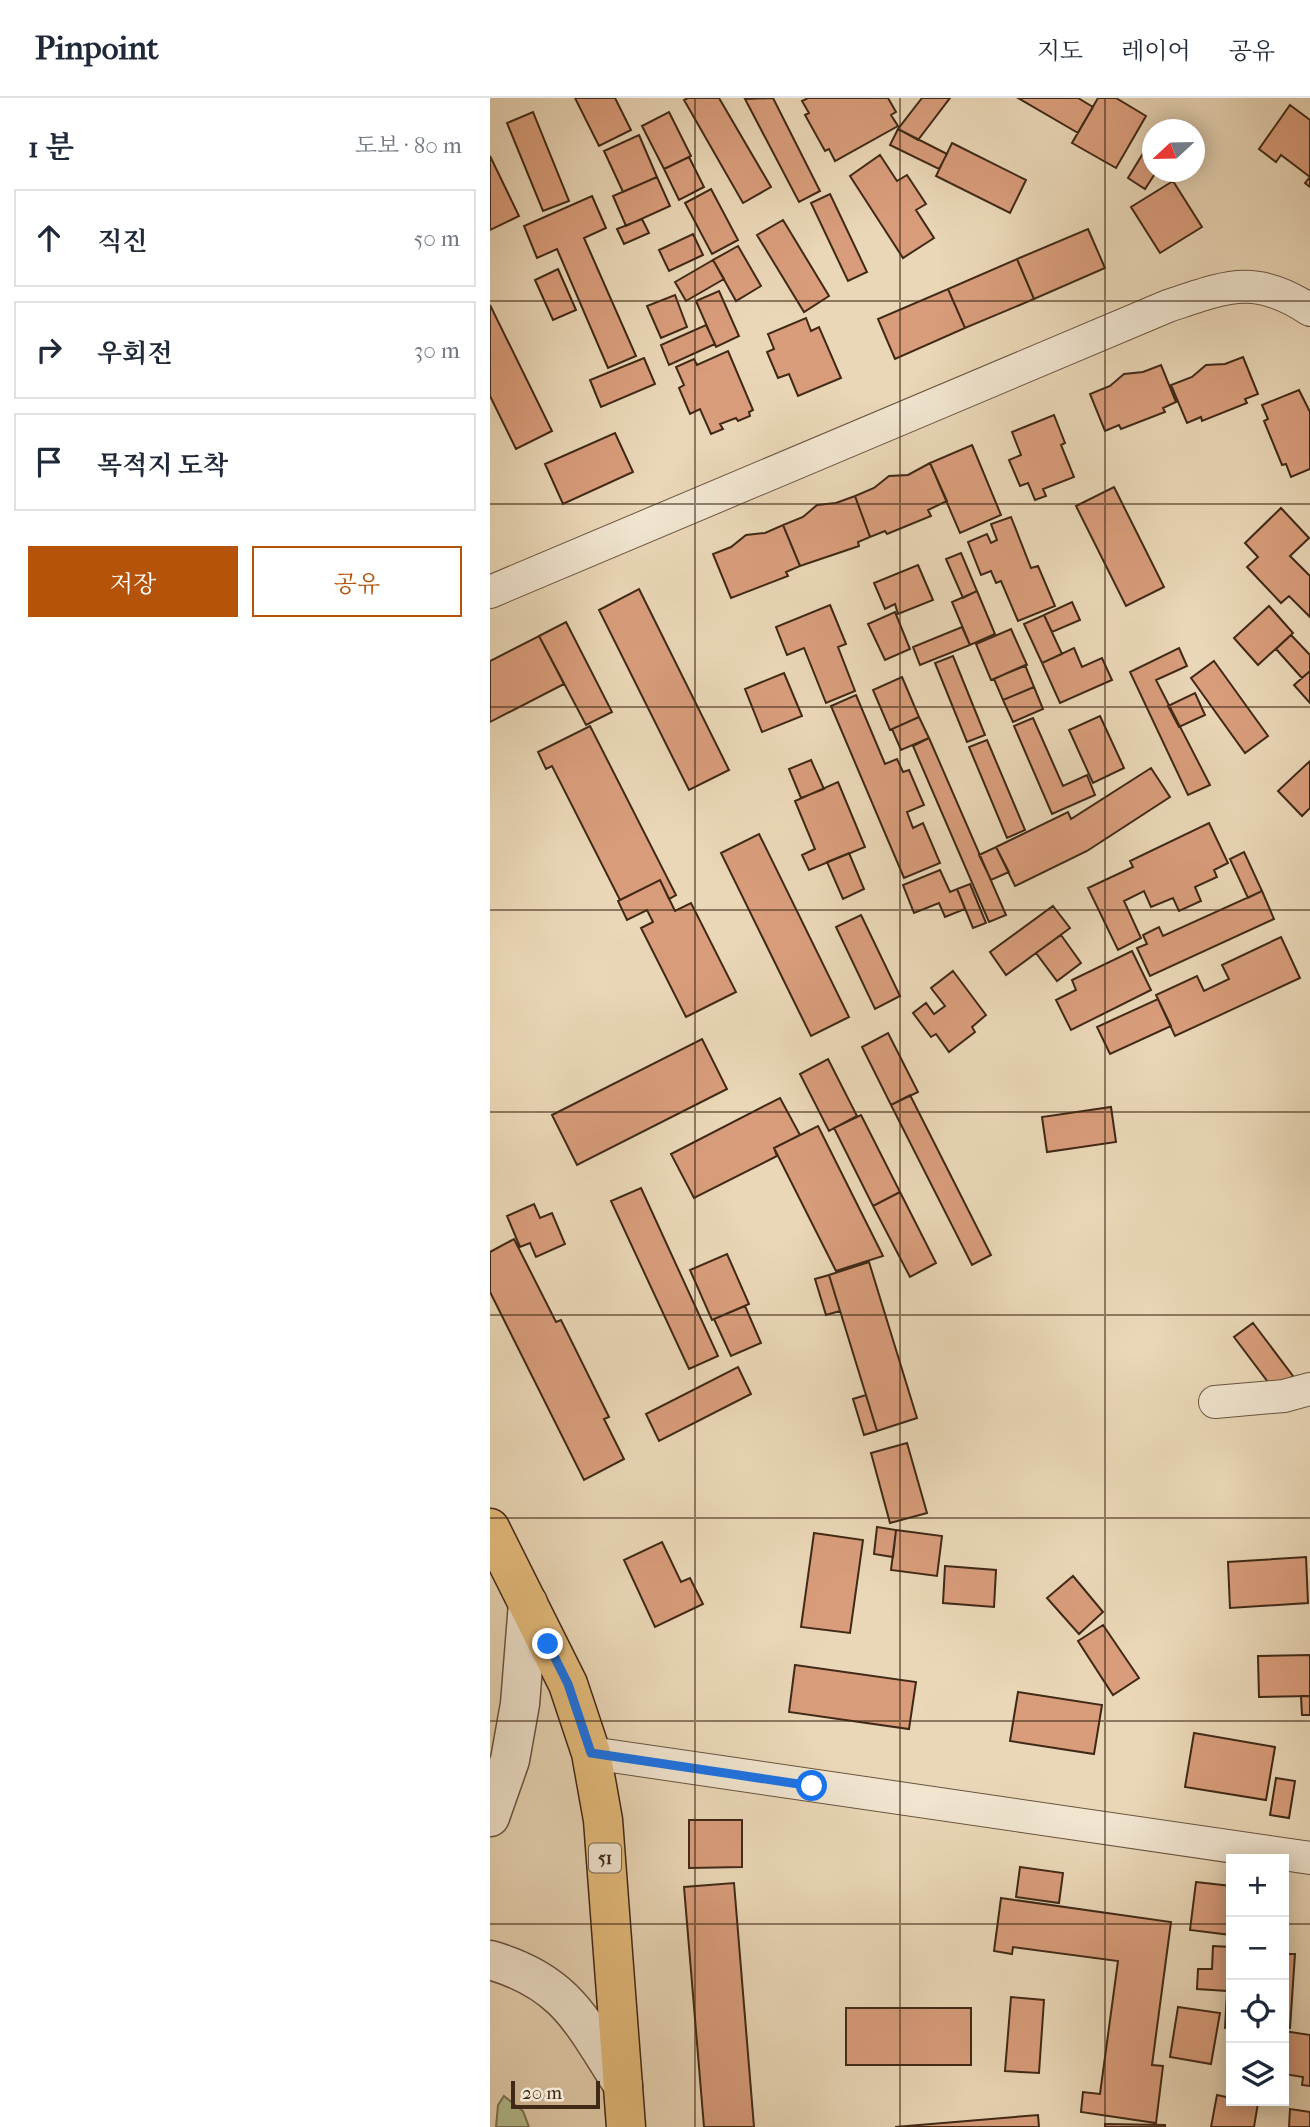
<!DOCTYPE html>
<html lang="ko">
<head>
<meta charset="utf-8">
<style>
  body { margin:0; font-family:"IM FELL French Canon","Noto Serif KR",serif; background:#f2f2f3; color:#1f2937 }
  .controls { position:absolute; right:21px; bottom:21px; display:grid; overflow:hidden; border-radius:0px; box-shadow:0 4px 18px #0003 }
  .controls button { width:63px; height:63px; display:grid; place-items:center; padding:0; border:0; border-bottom:2px solid #e0e1e3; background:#fff; color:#1f2937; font:35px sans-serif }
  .compass { position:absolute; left:652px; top:21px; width:63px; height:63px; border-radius:50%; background:#fff; box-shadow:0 4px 18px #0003; rotate:248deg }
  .scale { position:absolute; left:21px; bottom:18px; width:89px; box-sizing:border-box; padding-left:7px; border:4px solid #402917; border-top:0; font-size:19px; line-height:24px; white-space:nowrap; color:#402917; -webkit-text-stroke:5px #f1e5d0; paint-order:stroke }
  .stop { position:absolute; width:21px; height:21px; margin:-16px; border:5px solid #1a73e8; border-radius:50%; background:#fff }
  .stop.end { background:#1a73e8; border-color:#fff; box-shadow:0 2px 7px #0008 }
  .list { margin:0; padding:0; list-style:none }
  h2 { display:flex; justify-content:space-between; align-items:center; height:91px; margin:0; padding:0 28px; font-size:30px }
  h2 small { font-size:23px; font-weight:400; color:#747a83 }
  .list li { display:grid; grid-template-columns:46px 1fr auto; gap:21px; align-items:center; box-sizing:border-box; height:98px; margin:0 14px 14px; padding:0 14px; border:2px solid #e0e1e3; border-radius:0px }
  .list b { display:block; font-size:26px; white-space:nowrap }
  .list em { font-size:23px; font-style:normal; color:#747a83 }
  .actions { display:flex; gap:14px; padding:21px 28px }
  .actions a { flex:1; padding:16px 0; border:2px solid #b45309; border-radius:0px; text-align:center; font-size:24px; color:#b45309 }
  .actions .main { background:#b45309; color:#fff }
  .icon { flex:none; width:38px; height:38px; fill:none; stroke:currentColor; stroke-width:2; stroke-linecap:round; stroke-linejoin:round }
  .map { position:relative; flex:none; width:820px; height:2029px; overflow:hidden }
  header { display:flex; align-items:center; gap:42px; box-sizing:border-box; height:98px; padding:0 35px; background:#fff; border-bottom:2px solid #e0e1e3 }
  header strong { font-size:33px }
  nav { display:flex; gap:38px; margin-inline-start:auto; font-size:24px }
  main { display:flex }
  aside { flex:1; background:#fff }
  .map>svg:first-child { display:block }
  .green { fill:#b4bf90; stroke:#7a7454; stroke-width:2 }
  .building { fill:#d99d7b; stroke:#402917; stroke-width:2 }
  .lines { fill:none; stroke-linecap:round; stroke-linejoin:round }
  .minor-casing { stroke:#6a543f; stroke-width:34 }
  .tertiary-casing { stroke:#6a543f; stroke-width:41 }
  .primary-casing { stroke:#402917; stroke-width:41 }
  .minor { stroke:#f1e5d0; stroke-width:32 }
  .tertiary { stroke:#f1e5d0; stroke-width:38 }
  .primary { stroke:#e5bc7c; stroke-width:38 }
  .route { stroke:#1a73e8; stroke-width:9 }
  .grid { fill:none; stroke:#402917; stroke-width:2; stroke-opacity:0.55 }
  .labels { text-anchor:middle; stroke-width:6; stroke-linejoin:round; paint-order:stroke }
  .shield { fill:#f1e5d0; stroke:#75614e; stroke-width:2 }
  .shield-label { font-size:18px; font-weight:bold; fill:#402917 }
</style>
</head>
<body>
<header>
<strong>Pinpoint</strong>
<nav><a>지도</a><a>레이어</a><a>공유</a></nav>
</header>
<main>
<aside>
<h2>1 분<small>도보 · 80 m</small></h2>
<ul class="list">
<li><svg class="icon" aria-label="ahead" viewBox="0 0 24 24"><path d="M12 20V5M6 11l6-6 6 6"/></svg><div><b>직진</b></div><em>50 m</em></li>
<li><svg class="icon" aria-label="right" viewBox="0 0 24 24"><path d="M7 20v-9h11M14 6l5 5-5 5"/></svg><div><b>우회전</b></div><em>30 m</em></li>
<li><svg class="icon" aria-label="arrive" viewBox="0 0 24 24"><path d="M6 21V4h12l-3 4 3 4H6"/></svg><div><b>목적지 도착</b></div></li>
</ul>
<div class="actions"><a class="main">저장</a><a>공유</a></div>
</aside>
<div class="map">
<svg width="820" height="2029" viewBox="0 0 820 2029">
  <rect width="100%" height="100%" fill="#ead7b7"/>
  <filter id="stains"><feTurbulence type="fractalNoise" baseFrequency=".00286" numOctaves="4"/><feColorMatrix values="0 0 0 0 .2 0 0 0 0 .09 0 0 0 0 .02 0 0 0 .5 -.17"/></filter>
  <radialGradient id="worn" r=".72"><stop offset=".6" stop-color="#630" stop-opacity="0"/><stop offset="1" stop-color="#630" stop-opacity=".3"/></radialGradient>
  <path class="green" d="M14,1998l19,15 6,16h-33l2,-22z"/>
  <path class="building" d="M85,0h40l16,32 -32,16z
    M198,0h31l52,89 -28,16 -59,-103z
    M283,0l47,93 -21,11 -54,-103z
    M318,0h80l8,14 -5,3 7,11 -63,35 -6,-12 -4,2 -20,-36 4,-2 -7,-12z
    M432,0h28l-32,42 -20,-11z
    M528,0h60l15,9 -15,26z
    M608,0h18l30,18 -30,52 -44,-25z
    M800,7l20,15v67l-5,-4 5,-6 -29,-22 -5,7 -17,-13z
    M43,14l36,89 -26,10 -36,-88z
    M179,14l22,44 -27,13 -22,-43z
    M408,31l49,25 -8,15 -49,-24z
    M149,37l18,42 -34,15 -19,-41z
    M660,44l2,1v29h4l-11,17 -17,-11z
    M462,45l74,37 -16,33 -74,-37z
    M390,57l17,26 10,-6 19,29 -10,6 18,28 -31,20 -53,-82z
    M0,58l29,60 -29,14z
    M199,59l15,30 -25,13 -15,-31z
    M167,79l13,29 -44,20 -13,-30z
    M683,83l29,46 -42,26 -29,-46z
    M221,91l27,51 -26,14 -27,-51z
    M340,96l37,78 -19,9 -37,-78z
    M102,98l14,32 -22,10 52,118 -28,12 -51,-119 -20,9 -13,-32z
    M152,121l7,14 -25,11 -7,-15z
    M293,122l46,76 -25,16 -47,-77z
    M598,131l17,39 -71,31 -17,-40z
    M203,136l10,21 -34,16 -10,-21z
    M248,148l23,40 -25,15 -23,-41z
    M527,161l17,40 -69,29 -17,-39z
    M223,162l11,19 -38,22 -11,-19z
    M68,171l18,41 -23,10 -18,-40z
    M458,191l17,39 -70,31 -17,-40z
    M229,193l20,45 -23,11 -20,-46z
    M185,197l12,32 -26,11 -14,-32z
    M0,207l62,126 -36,18 -26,-53z
    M316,220l5,13 8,-4 22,51 -43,18 -9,-22 -11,4 -11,-26 7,-3 -6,-15z
    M216,227l9,19 -46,21 -8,-20z
    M238,253l25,59 -4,2 1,4 -12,5 -2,-3 -16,6 3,5 -12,5 -11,-25 -10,5 -11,-26 5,-3 -8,-18 18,-8 3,6z
    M753,259l15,37 -13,5 2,4 -45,18 -1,-4 -14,6 -16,-38 21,-8 14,-12 19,-1z
    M154,260l11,26 -54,23 -11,-27z
    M671,267l15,37 -13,6 2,4 -44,17 -2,-4 -14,6 -15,-37 20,-8 14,-12 19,-2z
    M809,292l11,22v57l-19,8 -5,-13 -4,1 -18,-44 4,-2 -6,-14z
    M564,317l11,28 -4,2 13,32 -31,12 3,7 -11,4 -7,-17 -8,3 -11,-26 12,-5 -9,-23z
    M125,335l18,39 -70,32 -18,-40z
    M482,347l29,70 -41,18 -30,-70z
    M440,365l17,38 -19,9 3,6 -44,18 -2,-3 -15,6 -15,-41 19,-8 15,-12 19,-1z
    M624,389l50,100 -38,19 -50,-100z
    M365,398l15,41 -12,5 1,4 -59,20 -17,-41 20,-8 14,-12 19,-2z
    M791,410l28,30 -19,18 20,20v41l-21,-21 -8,7 -34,-36 11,-10 -13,-14z
    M521,419l20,51 7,-2 17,40 -37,15 -17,-40 -5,2 -5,-12 -10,4 -13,-33 19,-8 4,9 6,-3 -6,-16z
    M293,427l17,41 -14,6 2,4 -57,22 -18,-44 18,-7 15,-12 19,-2z
    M471,455l16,38 -14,7 -17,-39z
    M428,467l15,35 -35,14 -3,-10 -10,5 -11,-26z
    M149,491l90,181 -40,20 -90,-180z
    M487,493l18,43 -25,11 -18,-43z
    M582,504l8,18 -28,12 -8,-17z
    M340,507l16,39 -8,3 17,44 -29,12 -22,-55 -17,7 -11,-28z
    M779,508l24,27 -35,32 -24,-27z
    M405,514l15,37 -25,11 -17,-36z
    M554,517l18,39 -20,9 -18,-39z
    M76,524l46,90 -26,13 -47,-89z
    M472,529l8,18 -50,20 -7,-18z
    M521,531l16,36 -36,15 -15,-36z
    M801,537l19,20v16l-8,7 -26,-29z
    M49,538l25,48 -74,38v-61z
    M584,550l8,19 20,-9 10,22 -52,23 -18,-40z
    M689,550l8,18 -31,14 54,105 -22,10 -58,-123z
    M463,558l32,79 -18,7 -32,-79z
    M724,563l54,75 -23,17 -54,-75z
    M535,567l9,22 -31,13 -9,-21z
    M820,573v32l-16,-18z
    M294,575l18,43 -40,16 -17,-43z
    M412,579l17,40 -29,13 -17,-40z
    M544,589l9,22 -30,13 -10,-22z
    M705,595l10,22 -26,12 -11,-21z
    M366,597l29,69 12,-5 6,13 6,-2 15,35 -17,7 6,16 10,-5 17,40 -36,15 -73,-172z
    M610,618l24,52 -31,15 -24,-53z
    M429,619l10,21 -28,12 -9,-21z
    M543,620l30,68 24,-11 8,20 -43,19 -38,-88z
    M100,628l86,169 -7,4 -9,-19 -40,20 -68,-134 -6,3 -8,-17z
    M439,640l77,177 -17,7 -76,-176z
    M497,642l38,90 -18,8 -38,-91z
    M321,662l13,29 -23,9 -12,-29z
    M820,663v47l-8,8 -24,-25z
    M661,670l19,29 -83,54 -72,35 -19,-39 72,-35 3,7z
    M348,684l27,65 -56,23 -7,-15 13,-6 -20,-48z
    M719,725l19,40 -14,7 3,7 -22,10 6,14 -22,10 -6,-13 -22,9 -7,-16 -20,10 17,37 -23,12 -30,-62 45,-21 -3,-6z
    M269,736l90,183 -38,19 -90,-183z
    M506,749l13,25 -18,8 -12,-25z
    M754,754l18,39 -14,7 -18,-39z
    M359,755l15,36 -21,10 -16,-37z
    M450,772l10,22 7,-3 8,20 -20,8 -6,-14 -25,10 -11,-28z
    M170,782l15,31 16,-8 45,89 -50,25 -45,-89 12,-6 -6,-12 -20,10 -9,-19z
    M480,786l16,39 -13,5 -16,-39z
    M772,793l12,28 -124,57 -13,-28 10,-4 -4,-9 16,-8 4,9z
    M563,808l17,22 -64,47 -16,-23z
    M371,817l39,81 -25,13 -39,-82z
    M571,837l20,28 -24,18 -21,-28z
    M791,839l19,41 -125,58 -19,-41 41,-19 7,15 25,-12 -7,-14z
    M642,853l19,39 -80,40 -15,-30 20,-10 -4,-10z
    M463,873l33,44 -14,12 3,5 -26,20 -13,-18 -5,3 -18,-24 13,-10 8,11 11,-8 -14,-18z
    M668,901l13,27 -61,28 -13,-27z
    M398,935l30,59 -27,13 -29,-58z
    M212,941l25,50 -150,76 -25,-50z
    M338,961l29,57 -28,15 -29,-57z
    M420,997l81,160 -19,10 -81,-160z
    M290,1000l20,37 -26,13 3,8 -83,42 -23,-44z
    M621,1009l5,35 -69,10 -5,-35z
    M371,1017l39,77 -27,14 -39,-78z
    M328,1028l65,130 -47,15 -62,-123z
    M151,1090l77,168 -29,13 -78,-168z
    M410,1094l36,71 -26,14 -37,-71z
    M44,1106l6,14 12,-5 13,31 -29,13 -6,-14 -10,4 -13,-31z
    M24,1141l42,83 5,-2 48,97 -5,2 20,40 -40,21 -94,-188v-40z
    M237,1156l22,50 -37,16 -22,-50z
    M379,1164l48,156 -40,13 -48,-156z
    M339,1177l11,36 -14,4 -11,-36z
    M255,1208l16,37 -30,13 -17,-37z
    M763,1225l40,53 -19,14 -40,-53z
    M248,1269l13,27 -92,47 -13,-27z
    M376,1297l11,36 -13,4 -11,-36z
    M417,1345l20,70 -37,10 -19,-70z
    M387,1429l19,3 -3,27 -19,-3z
    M406,1432l46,6 -5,40 -46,-6z
    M324,1435l49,7 -13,93 -49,-6z
    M172,1444l19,40 9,-4 13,26 -48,23 -31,-67z
    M816,1459l2,46 -78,5 -2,-46z
    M455,1468l51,4 -2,37 -51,-4z
    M583,1478l30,36 -24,22 -32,-36z
    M613,1527l36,53 -26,17 -35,-54z
    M820,1557v41l-51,1 -1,-41z
    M305,1567l121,17 -7,47 -120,-17z
    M528,1594l84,13 -8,49 -84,-13z
    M811,1598h9v19h-8z
    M704,1635l81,14 -9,53 -81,-13z
    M786,1680l19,3 -6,37 -19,-3z
    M199,1722h53v47l-53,1z
    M530,1769l43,6 -4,30 -43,-6z
    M706,1784l35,4v49l-41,-5z
    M244,1785l20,244h-50l-20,-240z
    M511,1800l170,24 -19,143 11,1 -7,57 -75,-11 2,-20 17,2 18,-133 -105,-14 -1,7 -18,-3z
    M723,1848l18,1v82l-6,-1 2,-37 -30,-2 1,-20h14z
    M794,1856h11l-5,74 -6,-1z
    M521,1899l33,3 -5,73 -34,-2z
    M688,1909l42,6 -9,51 -41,-7z
    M356,1910h125v57h-125z
    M794,1933l26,4v51l-8,-1 1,-8 -19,-3z
    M727,1997l14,3v3l27,2 -4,24h-43z
    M800,2011l20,3v15h-21z
    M548,2017l1,12h-144z
    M615,2026l60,1v2h-60z"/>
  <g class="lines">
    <defs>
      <path id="minor" d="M0,494l678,-286c58,-19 87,-33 142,4
        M725,1304l69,-6 26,-7
        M101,1655l719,105"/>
      <path id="tertiary" d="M0,1719l20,-57 10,-56 8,-101
        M0,1862c77,22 92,62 133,125"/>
      <path id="primary" d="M0,1430l78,156 23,69 12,67 23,307"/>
    </defs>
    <use href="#minor" class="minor-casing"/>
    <use href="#tertiary" class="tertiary-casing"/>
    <use href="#primary" class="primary-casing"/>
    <use href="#minor" class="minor"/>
    <use href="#tertiary" class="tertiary"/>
    <use href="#primary" class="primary"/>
  </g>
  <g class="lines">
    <path class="route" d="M58,1546l20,40 23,69 221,33"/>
  </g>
  <path class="grid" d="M205,0v2029M410,0v2029M615,0v2029M0,203h820M0,406h820M0,609h820M0,812h820M0,1014h820M0,1217h820M0,1420h820M0,1623h820M0,1826h741M794,1826h26"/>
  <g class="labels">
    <rect class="shield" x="99" y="1745.5" width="32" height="29" rx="5"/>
    <g class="shield-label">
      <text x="115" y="1766">51</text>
    </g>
  </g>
  <rect width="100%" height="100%" filter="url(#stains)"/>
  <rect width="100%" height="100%" fill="url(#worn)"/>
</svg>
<div class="controls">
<button>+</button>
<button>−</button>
<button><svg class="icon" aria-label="locate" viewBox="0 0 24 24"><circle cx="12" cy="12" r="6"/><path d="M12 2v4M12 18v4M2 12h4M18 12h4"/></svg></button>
<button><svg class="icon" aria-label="layers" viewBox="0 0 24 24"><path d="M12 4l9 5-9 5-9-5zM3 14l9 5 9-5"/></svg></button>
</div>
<svg class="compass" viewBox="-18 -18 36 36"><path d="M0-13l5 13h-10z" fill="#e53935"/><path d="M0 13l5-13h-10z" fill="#747a83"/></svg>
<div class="scale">20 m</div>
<div class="stop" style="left:322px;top:1688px"></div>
<div class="stop end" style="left:58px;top:1546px"></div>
</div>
</main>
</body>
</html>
